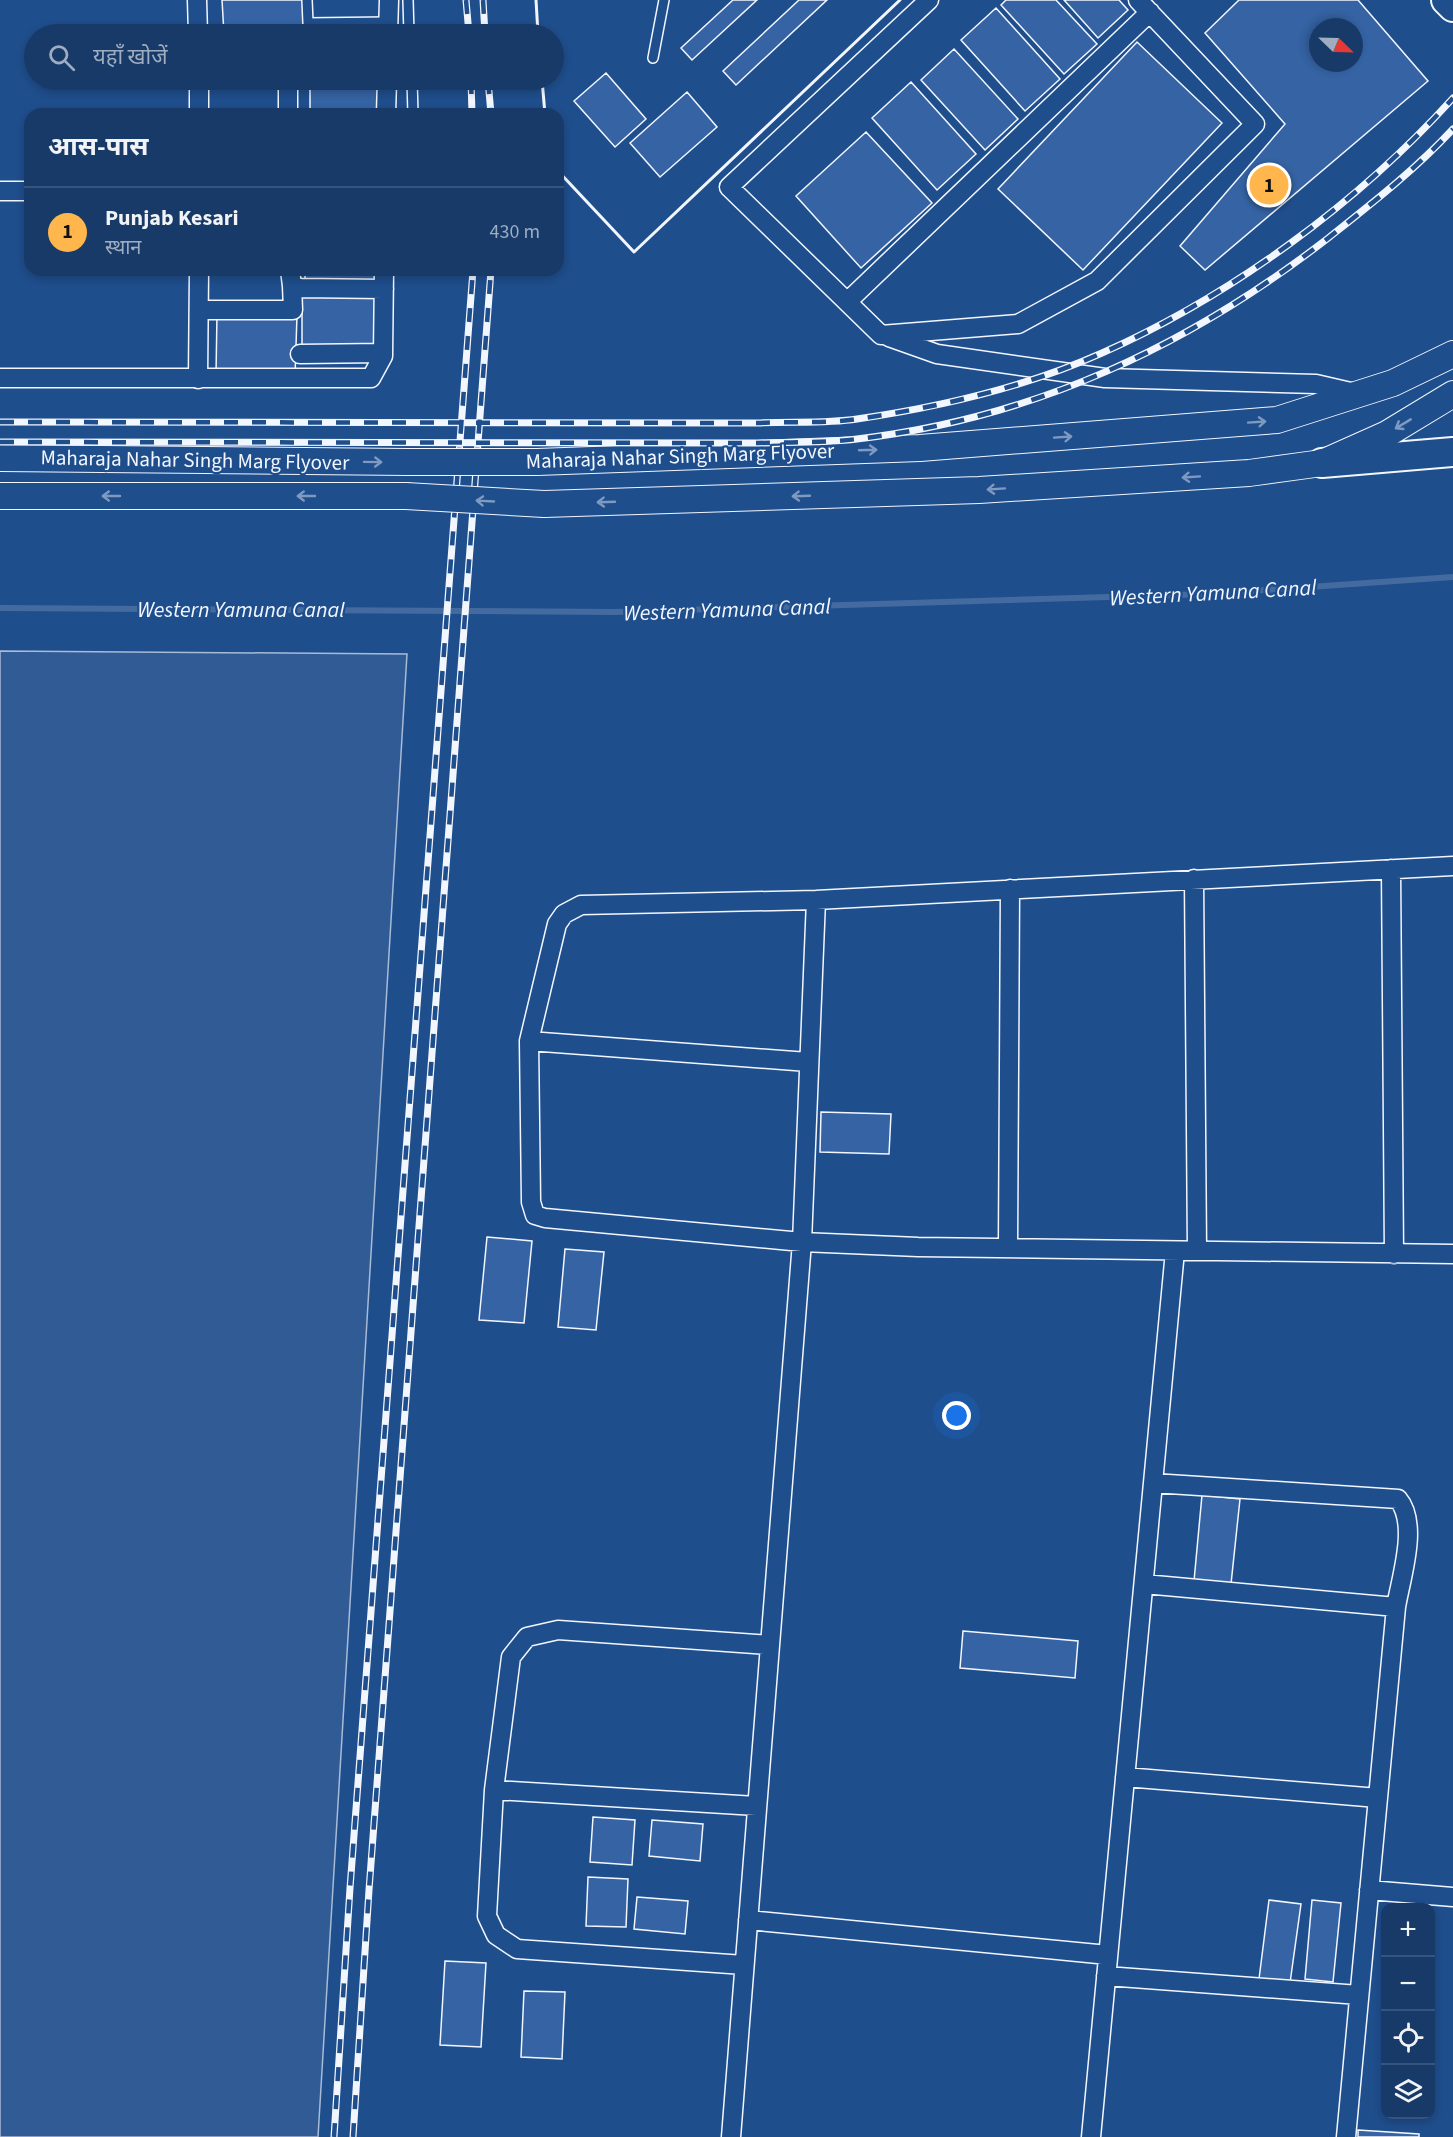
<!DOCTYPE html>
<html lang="hi">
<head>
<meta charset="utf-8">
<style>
  body { margin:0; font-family:"Source Sans 3","Noto Sans Devanagari",sans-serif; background:#244571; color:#f1f3f6 }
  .controls { position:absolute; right:18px; bottom:18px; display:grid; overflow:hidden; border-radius:12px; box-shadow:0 3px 9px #0003 }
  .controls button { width:54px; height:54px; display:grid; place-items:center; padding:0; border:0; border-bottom:2px solid #36547d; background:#173a69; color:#f1f3f6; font:30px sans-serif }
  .compass { position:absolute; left:1309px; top:18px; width:54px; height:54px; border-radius:50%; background:#173a69; box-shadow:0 3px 9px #0003; rotate:113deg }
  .you { position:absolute; left:957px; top:1416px; width:21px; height:21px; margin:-15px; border:4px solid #fff; border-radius:50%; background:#1a73e8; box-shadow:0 0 0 9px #1a73e833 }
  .badge { display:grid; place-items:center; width:39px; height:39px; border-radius:50%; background:#ffb74d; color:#111; font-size:20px; font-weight:700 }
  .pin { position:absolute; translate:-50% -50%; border:3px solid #fff; box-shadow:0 2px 6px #0006 }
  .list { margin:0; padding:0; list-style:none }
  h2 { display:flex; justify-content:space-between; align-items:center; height:78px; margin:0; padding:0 24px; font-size:26px }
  h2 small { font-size:20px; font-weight:400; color:#9eadc0 }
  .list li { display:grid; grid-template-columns:39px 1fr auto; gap:18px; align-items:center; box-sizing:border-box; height:90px; padding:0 24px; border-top:2px solid #36547d }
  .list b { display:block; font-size:22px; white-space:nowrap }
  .list p { margin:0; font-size:20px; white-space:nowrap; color:#9eadc0 }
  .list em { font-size:20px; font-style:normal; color:#9eadc0 }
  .icon { flex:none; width:33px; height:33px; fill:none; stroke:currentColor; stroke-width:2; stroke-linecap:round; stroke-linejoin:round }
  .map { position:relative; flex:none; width:1453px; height:2137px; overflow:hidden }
  .search { position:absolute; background:#173a69; box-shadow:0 3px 9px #0003; left:24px; top:24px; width:540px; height:66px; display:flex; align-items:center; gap:15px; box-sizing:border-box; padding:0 21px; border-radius:33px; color:#9eadc0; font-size:22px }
  .panel { position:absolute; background:#173a69; box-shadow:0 3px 9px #0003; left:24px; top:108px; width:540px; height:168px; border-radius:18px }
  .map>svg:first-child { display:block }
  .built { fill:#305b95; stroke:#a8bbd7; stroke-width:1.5 }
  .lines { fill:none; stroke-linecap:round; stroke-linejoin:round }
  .stream { stroke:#446ba0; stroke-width:6 }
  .building { fill:#3563a3; stroke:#f2f6ff; stroke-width:1.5; fill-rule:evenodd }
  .lane-casing { stroke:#f2f6ff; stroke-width:12 }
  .street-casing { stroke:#f2f6ff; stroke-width:21 }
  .secondary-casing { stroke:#f2f6ff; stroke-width:28 }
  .primary-casing { stroke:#f2f6ff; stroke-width:32 }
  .lane { stroke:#1f4e8c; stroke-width:9 }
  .street { stroke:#1f4e8c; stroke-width:18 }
  .secondary { stroke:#1f4e8c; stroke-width:26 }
  .primary { stroke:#1f4e8c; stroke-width:28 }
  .rail-casing { stroke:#f2f6ff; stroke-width:7 }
  .rail { stroke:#1f4e8c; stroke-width:4.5; stroke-dasharray:14; stroke-linecap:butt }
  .secondary-bridge-casing { stroke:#f2f6ff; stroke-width:28; stroke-linecap:butt }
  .secondary-bridge { stroke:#1f4e8c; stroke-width:26 }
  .wall { stroke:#f2f6ff; stroke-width:3 }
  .oneway { stroke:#7e9ac0 }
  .labels { text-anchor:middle; stroke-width:4.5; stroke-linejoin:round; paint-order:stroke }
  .street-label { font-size:21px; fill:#f2f6ff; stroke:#1f4e8c }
  .water-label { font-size:22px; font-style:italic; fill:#f2f6ff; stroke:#1f4e8c }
</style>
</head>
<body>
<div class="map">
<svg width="1453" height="2137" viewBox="0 0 1453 2137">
  <rect width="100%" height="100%" fill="#1f4e8c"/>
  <path class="built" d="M0,651l407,3 -89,1483h-318z"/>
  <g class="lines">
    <path class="stream" d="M0,608l615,4 594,-18 244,-17"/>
  </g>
  <path class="building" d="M222,0h81l1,34h-80z
    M733,0h24l-65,60 -11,-12z
    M799,0h28l-91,85 -13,-14z
    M1006,0h50l41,44 -33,30 -63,-69z
    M1064,0h55l9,10 -30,28z
    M1239,0h119l70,81 -223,189 -25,-24 105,-122 -80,-91zM1318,27h36v36h-36z
    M996,8l64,71 -35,32 -64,-71z
    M383,28v6h-73v-5z
    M1137,42l85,81 -139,147 -85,-81z
    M954,49l64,70 -33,31 -64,-70z
    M606,73l40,46 -31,28 -41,-46z
    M310,80h73v34h-73z
    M911,82l65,72 -39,36 -65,-72z
    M687,92l30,35 -57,50 -30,-34z
    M866,132l66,71 -71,65 -65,-72z
    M305,270h74v13h-74z
    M302,294h78l1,57h-79z
    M217,313l80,2 -2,62 -79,-2z
    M821,1112l70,2 -2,40 -69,-2z
    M487,1237l45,4 -8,82 -45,-3z
    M565,1249l39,3 -8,78 -38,-3z
    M1202,1495l38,4 -9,85 -37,-3z
    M963,1631l115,10 -3,37 -115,-10z
    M593,1817l42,3 -3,45 -42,-3z
    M652,1820l51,4 -3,37 -51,-5z
    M588,1877l40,2 -2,48 -40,-1z
    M637,1897l51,4 -3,33 -51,-5z
    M1269,1900l32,4 -11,79 -31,-4z
    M1312,1900l29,3 -8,79 -28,-3z
    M445,1961l41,2 -5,84 -41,-2z
    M524,1991l41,1 -3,67 -41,-2z
    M1358,2130l61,4v3h-61z"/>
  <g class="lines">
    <defs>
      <path id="lane" d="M307,0l1,23 80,-1
        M408,0l1,34
        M653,58l11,-58
        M412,80l1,34"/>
      <path id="street" d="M197,0l1,34
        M929,0l-200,187 152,148 137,-11 79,-43 158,-157 -117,-124
        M388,34l1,-34
        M199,80v34
        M288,80v34
        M386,114l1,-34
        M0,191h30
        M290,270l2,16 8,2 84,1
        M847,302l303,-290
        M199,310h94l-1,-24
        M889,337l48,17 168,24 211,6 39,9
        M300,354l83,-1
        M0,378h371l12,-22 1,-86
        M198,379l1,-109
        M1453,866l-637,34 -235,5 -17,9 -7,10 -28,117 2,161 4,13 10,3 257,24 116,5 535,7
        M1391,869l3,385
        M1194,879l3,372
        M529,1041l279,21
        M1008,1248l2,-359
        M1153,1483l245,16c21,25 3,78 -2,108l-50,530
        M1144,1584l252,23
        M1125,1777l253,21
        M494,1790l262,16
        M1369,1890l84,7
        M748,1920l360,35
        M744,1965l-227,-16 -21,-14 -9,-19 7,-126 17,-133 16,-20 31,-7 211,15
        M1106,1976l253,19
        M731,2137l71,-895 14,-342
        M1091,2137l84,-886"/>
      <path id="secondary" d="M0,458l408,4
        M537,462l383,-14 357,-28 116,-37 60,-29
        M0,496h406
        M544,504l435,-14 270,-17 73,-10 65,-29 66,-40"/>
      <path id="primary" d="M1446,0l7,7
        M1322,463l131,-11"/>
    </defs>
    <use href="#lane" class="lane-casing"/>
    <use href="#street" class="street-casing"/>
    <use href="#secondary" class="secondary-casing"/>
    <use href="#primary" class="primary-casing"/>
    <use href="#lane" class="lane"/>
    <use href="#street" class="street"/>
    <use href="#secondary" class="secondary"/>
    <use href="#primary" class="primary"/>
    <defs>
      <path id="rail" d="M466,0l3,34
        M483,0l2,34
        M471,80l1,34
        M488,80l3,34
        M0,422l757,1c33,-2 68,1 100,-4 83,-12 169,-32 245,-66 129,-57 257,-151 351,-255
        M0,442l758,1c33,-1 67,0 99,-4 177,-21 330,-92 470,-200 44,-35 88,-69 126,-110
        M334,2137l16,-249 123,-1618
        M353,2137l16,-247 122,-1620"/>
    </defs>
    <use href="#rail" class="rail-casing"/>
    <use href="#rail" class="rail"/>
    <defs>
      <path id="secondary-bridge" d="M408,462h129
        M406,496l138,8"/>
    </defs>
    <use href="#secondary-bridge" class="secondary-bridge-casing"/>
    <use href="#secondary-bridge" class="secondary-bridge"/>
    <path class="wall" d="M536,0l2,34
      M542,80l3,34
      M558,171l76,81 266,-252"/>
  </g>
  <defs><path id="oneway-shaft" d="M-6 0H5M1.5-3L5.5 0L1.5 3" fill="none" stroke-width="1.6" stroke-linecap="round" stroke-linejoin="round" transform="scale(1.5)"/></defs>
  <g class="oneway">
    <use href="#oneway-shaft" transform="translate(1257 422) rotate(-4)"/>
    <use href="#oneway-shaft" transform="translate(1403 424) rotate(149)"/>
    <use href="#oneway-shaft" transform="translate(1063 437) rotate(-4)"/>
    <use href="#oneway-shaft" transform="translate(868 450) rotate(-2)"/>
    <use href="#oneway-shaft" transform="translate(373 462) rotate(1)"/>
    <use href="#oneway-shaft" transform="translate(1191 477) rotate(176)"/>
    <use href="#oneway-shaft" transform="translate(996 489) rotate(176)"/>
    <use href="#oneway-shaft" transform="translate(111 496) rotate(-180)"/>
    <use href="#oneway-shaft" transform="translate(306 496) rotate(-180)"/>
    <use href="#oneway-shaft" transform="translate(801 496) rotate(178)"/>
    <use href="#oneway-shaft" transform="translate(485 501) rotate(-177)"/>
    <use href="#oneway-shaft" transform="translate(606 502) rotate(178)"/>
  </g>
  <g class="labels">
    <g class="street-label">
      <text transform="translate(680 456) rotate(-2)" y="7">Maharaja Nahar Singh Marg Flyover</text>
      <text transform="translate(195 460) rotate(1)" y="7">Maharaja Nahar Singh Marg Flyover</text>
    </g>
    <g class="water-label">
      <text transform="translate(1213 592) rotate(-3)" y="8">Western Yamuna Canal</text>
      <text x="241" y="617">Western Yamuna Canal</text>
      <text transform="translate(727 609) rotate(-2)" y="8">Western Yamuna Canal</text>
    </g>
  </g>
</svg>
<div class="controls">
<button>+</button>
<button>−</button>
<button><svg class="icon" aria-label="locate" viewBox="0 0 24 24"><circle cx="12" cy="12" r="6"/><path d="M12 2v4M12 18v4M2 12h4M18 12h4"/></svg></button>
<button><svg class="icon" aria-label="layers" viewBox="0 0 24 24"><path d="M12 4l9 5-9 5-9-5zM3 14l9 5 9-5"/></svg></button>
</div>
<svg class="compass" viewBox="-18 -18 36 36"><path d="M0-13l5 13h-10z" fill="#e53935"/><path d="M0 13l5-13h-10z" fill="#9eadc0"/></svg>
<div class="you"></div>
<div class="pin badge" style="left:1269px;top:185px">1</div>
<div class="search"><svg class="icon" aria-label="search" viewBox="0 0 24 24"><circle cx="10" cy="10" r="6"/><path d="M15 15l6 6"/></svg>यहाँ खोजें</div>
<section class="panel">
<h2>आस-पास<small></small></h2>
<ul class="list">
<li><span class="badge">1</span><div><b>Punjab Kesari</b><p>स्थान</p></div><em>430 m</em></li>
</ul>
</section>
</div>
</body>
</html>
